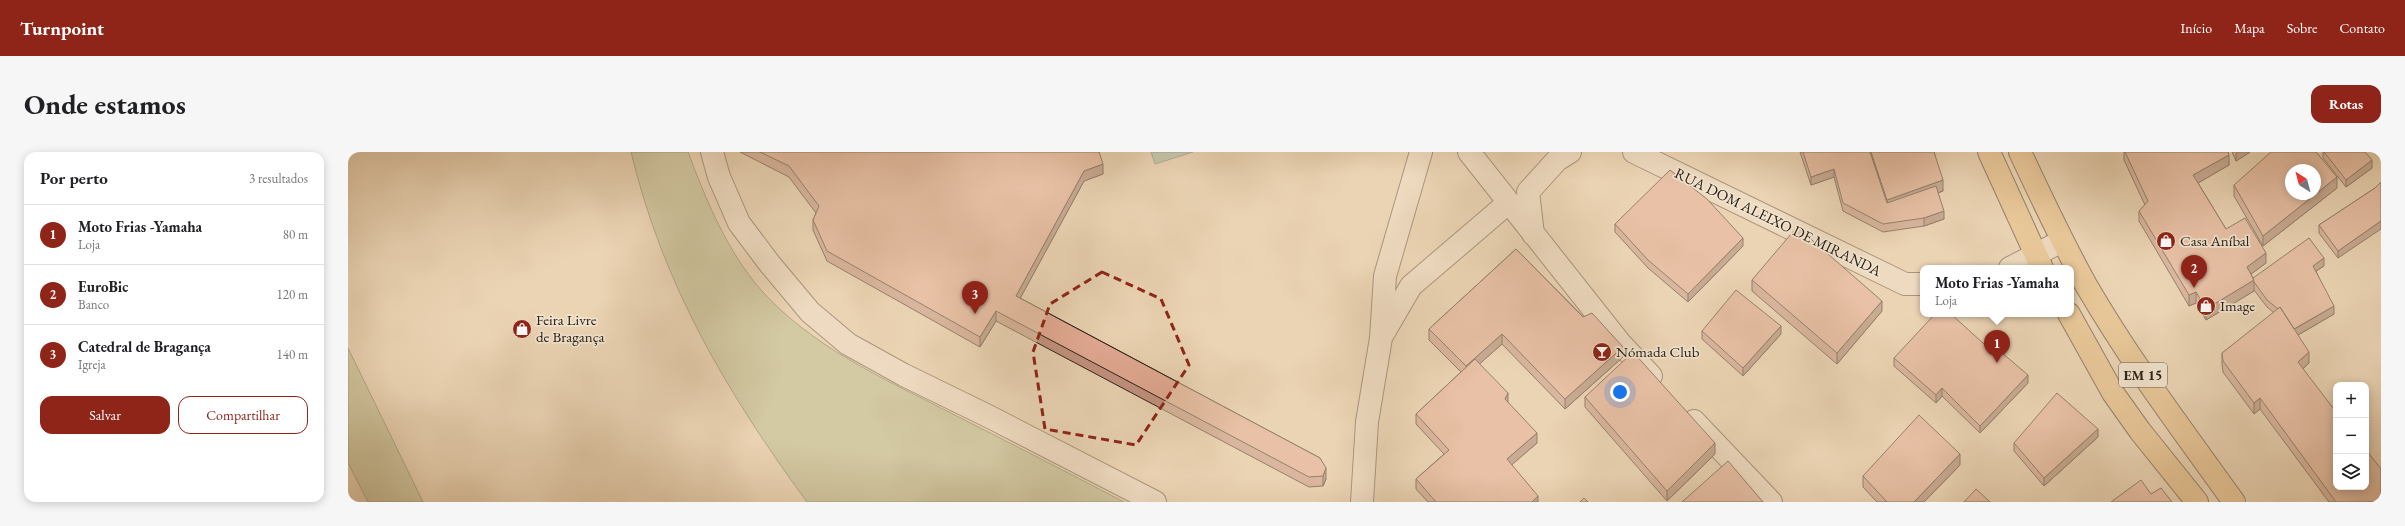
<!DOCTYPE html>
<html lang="pt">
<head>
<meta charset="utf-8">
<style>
  body { margin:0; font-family:"EB Garamond",serif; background:#f6f6f6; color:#202124 }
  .controls { position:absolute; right:12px; bottom:12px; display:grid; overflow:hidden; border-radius:8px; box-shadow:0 2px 10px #0003 }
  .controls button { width:36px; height:36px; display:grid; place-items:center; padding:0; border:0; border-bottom:1px solid #e0e0e0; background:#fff; color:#202124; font:20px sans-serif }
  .compass { position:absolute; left:1937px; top:12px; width:36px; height:36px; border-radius:50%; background:#fff; box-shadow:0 2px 10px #0003; rotate:324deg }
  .you { position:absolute; left:1272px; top:240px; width:14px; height:14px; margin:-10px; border:3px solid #fff; border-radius:50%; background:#1a73e8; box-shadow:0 0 0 6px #1a73e833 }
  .badge { display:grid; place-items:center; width:26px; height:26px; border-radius:50%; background:#8f2418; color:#fff; font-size:13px; font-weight:700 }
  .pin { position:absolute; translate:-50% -33px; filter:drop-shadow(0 1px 2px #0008) }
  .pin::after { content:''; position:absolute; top:21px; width:14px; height:12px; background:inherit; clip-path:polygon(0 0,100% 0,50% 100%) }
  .popup { position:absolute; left:1572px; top:113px; width:154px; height:52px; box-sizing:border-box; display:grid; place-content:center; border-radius:8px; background:#fff; filter:drop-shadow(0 1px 3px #0005); font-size:13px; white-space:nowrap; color:#757577 }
  .popup b { font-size:15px; color:#202124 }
  .popup::after { content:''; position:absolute; left:50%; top:100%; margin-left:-8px; border:8px solid transparent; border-top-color:#fff }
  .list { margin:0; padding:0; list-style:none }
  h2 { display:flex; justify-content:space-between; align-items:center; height:52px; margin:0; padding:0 16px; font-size:17px }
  h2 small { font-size:13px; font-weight:400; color:#757577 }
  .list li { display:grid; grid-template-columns:26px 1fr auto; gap:12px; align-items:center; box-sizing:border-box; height:60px; padding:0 16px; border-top:1px solid #e0e0e0 }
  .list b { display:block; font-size:15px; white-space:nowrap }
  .list p { margin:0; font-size:13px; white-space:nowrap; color:#757577 }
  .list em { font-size:13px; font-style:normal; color:#757577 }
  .actions { display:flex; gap:8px; padding:12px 16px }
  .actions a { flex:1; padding:9px 0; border:1px solid #8f2418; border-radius:12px; text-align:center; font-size:14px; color:#8f2418 }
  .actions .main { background:#8f2418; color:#fff }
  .icon { flex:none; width:22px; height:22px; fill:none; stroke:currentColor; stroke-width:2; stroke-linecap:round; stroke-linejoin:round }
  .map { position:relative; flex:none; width:2033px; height:350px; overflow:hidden; border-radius:12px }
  header { display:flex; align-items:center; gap:24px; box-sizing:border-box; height:56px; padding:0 20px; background:#8f2418; color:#fff }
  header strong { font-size:19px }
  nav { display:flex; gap:22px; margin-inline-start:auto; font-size:14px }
  .intro { display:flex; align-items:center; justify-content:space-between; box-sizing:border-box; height:96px; padding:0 24px }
  h1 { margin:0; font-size:28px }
  .button { padding:10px 18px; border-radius:12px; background:#8f2418; color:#fff; font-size:14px; font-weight:700 }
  main { display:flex; gap:24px; padding:0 24px }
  aside { flex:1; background:#fff; border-radius:12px; box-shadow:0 2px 10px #0003 }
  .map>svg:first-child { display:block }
  .green { fill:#b6bd8e; stroke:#706e53 }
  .water { fill:#99b9a7; stroke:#6d7c6e }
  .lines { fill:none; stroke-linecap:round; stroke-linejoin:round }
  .minor-casing { stroke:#5a4d3f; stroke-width:24 }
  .primary-casing { stroke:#2a2018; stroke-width:24 }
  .minor { stroke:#f2e3ce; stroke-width:22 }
  .primary { stroke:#e6ba7a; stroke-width:22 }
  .wall { fill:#c49380; stroke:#2a2018 }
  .shaded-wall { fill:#a07868; stroke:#2a2018 }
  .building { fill:#e4ab95; stroke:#2a2018; fill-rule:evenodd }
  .marked { fill:none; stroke:#8f2418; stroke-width:3; stroke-dasharray:8 5; stroke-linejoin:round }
  .labels { text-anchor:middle; stroke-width:3.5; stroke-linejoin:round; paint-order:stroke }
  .shield { fill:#f2e3ce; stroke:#665a4f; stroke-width:1 }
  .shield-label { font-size:14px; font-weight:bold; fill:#2a2018 }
  .street-label { font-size:15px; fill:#2a2018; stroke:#f2e3ce }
  .poi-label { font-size:15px; fill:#2a2018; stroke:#f2e3ce; text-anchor:start }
</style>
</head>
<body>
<header>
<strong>Turnpoint</strong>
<nav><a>Início</a><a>Mapa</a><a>Sobre</a><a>Contato</a></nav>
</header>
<div class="intro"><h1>Onde estamos</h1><a class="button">Rotas</a></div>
<main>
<aside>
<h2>Por perto<small>3 resultados</small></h2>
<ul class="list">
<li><span class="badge">1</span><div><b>Moto Frias -Yamaha</b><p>Loja</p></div><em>80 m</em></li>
<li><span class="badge">2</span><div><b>EuroBic</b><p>Banco</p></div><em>120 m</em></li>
<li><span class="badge">3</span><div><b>Catedral de Bragança</b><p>Igreja</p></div><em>140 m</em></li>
</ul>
<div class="actions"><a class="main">Salvar</a><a>Compartilhar</a></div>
</aside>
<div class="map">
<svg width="2033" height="350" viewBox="0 0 2033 350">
  <rect width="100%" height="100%" fill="#ebd4b4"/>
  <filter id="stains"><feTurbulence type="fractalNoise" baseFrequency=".005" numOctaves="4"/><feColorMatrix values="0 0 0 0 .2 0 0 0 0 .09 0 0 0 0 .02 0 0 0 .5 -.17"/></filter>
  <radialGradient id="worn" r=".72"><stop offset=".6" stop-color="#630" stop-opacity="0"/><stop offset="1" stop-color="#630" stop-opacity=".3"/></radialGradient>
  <path class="green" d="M283,0h57c18,48 39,99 73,138 50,56 121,88 186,121 59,30 118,60 177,91h-317c-80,-109 -144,-217 -176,-350z
    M0,196l75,154h-55l-20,-39z"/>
  <path class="water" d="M803,0h42l-38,12z"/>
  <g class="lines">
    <defs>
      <path id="minor" d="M364,0l7,25 20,46 30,40 41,49 38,32 56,31 86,42 165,85
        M1121,0l151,191 31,33
        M1286,0l271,132h18
        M1185,82l-5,-42 29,-32 13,-8
        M1662,116l52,-27
        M1035,182l28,-48 97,-83
        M1346,269l77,81
        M1014,350l5,-80 14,-84 4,-62 36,-124"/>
      <path id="primary" d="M1641,0l53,116
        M1672,0c21,45 42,90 66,133 44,76 97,146 148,217
        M1721,162l44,79 27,38 57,71"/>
    </defs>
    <use href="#minor" class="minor-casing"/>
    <use href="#primary" class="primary-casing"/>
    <use href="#minor" class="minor"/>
    <use href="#primary" class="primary"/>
  </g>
  <path class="wall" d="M392,0h359l4,22 -19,7 -64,117 300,160 6,21 -3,7 -14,1 -313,-166 -16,26 -153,-86 -14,-31v-10l3,-7 -27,-36z
    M1452,0h134l9,39 -5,2 6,26 -20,7 -41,6 -40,-21 -9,-34 -23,8z
    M1776,0h104l1,13 -31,18 28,46 40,34 -15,11 2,4 71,-12 -8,5 18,43 -36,21 11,28 -6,6 78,133h-52l-69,-93 -6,5 -31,-42 -1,-8v-11l52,-40 -7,-6 -13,-17v1l-48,29 -10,-17 -7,3 -50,-85v-10l6,-6 -21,-45z
    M1884,0h18l-14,9z
    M1975,0h42l7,16 -26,19 -23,-29z
    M1886,33l103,3 -74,58 -29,-50z
    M2027,36l-37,70 -19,-25v-8z
    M1267,72l128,22 -55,56 -40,-34 -33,-36z
    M1168,97l107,108 -58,52 -63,-65 -23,20 58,79 -26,22 27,37h-110l-12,-13v-10l28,-25 -28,-30v-10l45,-42 -32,-32v-11z
    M1404,128l130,31 -45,53 -85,-73z
    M1354,179l79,3 -38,42 -41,-37z
    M1636,192l44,39 -48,50 -38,-37 -6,7 -42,-37v-8z
    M1237,245l130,57 -48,47 -82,-94z
    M1750,285l-54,49 -30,-35v-8z
    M1612,313l-36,37h-47l-14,-15v-11z"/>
  <path class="shaded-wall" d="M1891,0h11l-14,9v-7z
    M1881,3v10l-36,21v-11z
    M2024,8v8l-26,19v-7z
    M755,12v10l-19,7 -68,125v-10l68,-125z
    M1486,17v8l-23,8v-8z
    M1989,25v11l-74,58v-10z
    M1595,28v11l-56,19v-10z
    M1596,59v8l-20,7v-8z
    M2033,69v8l-43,29v-7z
    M1395,86v8l-55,56v-8z
    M1918,101v10l-19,14v-10z
    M1976,106v8l-11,7v-7z
    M1906,128v11l-48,29v-11z
    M1848,140v11l-7,3v-11z
    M1534,149v10l-45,53v-11z
    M1986,154v8l-41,24v-8z
    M648,159v10l-16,26v-10z
    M1433,174v8l-38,42v-8z
    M1154,182v10l-36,32v-10z
    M1275,195v10l-58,52v-10z
    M1961,200v11l-11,10v-11z
    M1680,223v8l-48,50v-7z
    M1594,236v8l-6,7v-8z
    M1160,241v10l-3,-4z
    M1912,246v11l-6,5v-11z
    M1750,277v8l-54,49v-8z
    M1189,281v10l-30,26v-10z
    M1367,291v11l-48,47v-10z
    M1612,302v11l-36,37h-10z
    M978,316v11l-3,7v-10z
    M1190,344v6h-6z"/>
  <path class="building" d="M412,0h339l4,12 -19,7 -68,125 304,162 6,10 -3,8 -14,1 -313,-166 -16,26 -153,-86 -14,-31 6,-14 -30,-40z
    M1455,0h67l17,51 49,-17 8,25 -20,7 -41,6 -40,-21 -9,-34 -23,8z
    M1523,0h63l9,28 -56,20z
    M1777,0h103l1,3 -36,20 33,54 19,-11 21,35 -19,14 7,13 -48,29 -10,-17 -7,3 -50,-84 9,-10z
    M1923,0h45l21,25 -74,59 -29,-51zM1943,18h24v24h-24z
    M1976,0h41l7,8 -26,20z
    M1322,18l37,29 36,39 -55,56 -40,-34 -33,-36z
    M2033,30v39l-43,30 -19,-26 56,-37z
    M1449,75l85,74 -45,52 -85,-73z
    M1961,86l15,20 -11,8 21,40 -40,23 -14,-22 -2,2 -11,-9 -13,-18 -1,-4z
    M1168,97l67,68 9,-4 31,34 -58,52 -63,-65 -36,32 -37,-37z
    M1388,138l45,36 -38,42 -41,-37z
    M1932,155l29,45 -11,10 38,50v75h30v-37l15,19v31l-2,2h-43l-76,-104 -6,5 -31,-42 -1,-8z
    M1587,162h16l33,30 4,-3 40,34 -48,51 -38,-38 -6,7 -42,-37z
    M1285,200l82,91 -48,48 -82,-94z
    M1127,207l33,34 -3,6 32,34 -30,26 31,37 -6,6h-96l-20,-23 33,-29 -33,-36z
    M1709,241l41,36 -54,49 -30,-35z
    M1571,263l41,39 -46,48h-27l-24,-26z
    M1380,309l35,41h-81z
    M1793,328l10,14 10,-6 11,14h-61z
    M1628,337l14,13h-26z
    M1236,346l4,4h-8z"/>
  <path d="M0 0H2033V350H0ZM754,120l59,27 28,66 -53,80 -91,-16 -12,-77 17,-48z" fill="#ebd4b4" fill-opacity=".55" fill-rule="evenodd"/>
  <path class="marked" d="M754,120l59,27 28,66 -53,80 -91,-16 -12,-77 17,-48z"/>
  <defs>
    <symbol id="shop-disc" viewBox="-11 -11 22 22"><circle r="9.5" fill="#8f2418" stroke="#f2e3ce"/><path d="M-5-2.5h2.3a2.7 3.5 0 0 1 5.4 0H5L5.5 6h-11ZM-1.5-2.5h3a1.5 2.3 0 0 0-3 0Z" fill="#fff"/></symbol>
    <symbol id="bar-disc" viewBox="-11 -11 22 22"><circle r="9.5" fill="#8f2418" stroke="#f2e3ce"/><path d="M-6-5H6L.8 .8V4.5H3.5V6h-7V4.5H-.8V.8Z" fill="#fff"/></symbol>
  </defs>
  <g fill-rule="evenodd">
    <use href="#shop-disc" x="1807" y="78" width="22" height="22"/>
    <use href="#shop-disc" x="1847" y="143" width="22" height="22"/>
    <use href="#shop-disc" x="163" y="166" width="22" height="22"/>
    <use href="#bar-disc" x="1243" y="189" width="22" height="22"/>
  </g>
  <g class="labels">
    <rect class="shield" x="1771" y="211" width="48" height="24" rx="3"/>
    <g class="shield-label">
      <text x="1795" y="228">EM 15</text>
    </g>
    <g class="street-label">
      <text transform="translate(1430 70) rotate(26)" y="5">RUA DOM ALEIXO DE MIRANDA</text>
    </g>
    <g class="poi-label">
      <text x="1832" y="94">Casa Aníbal</text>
      <text x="1872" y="159">Image</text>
      <text x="188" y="173">Feira Livre<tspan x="188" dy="17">de Bragança</tspan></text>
      <text x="1268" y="205">Nómada Club</text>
    </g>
  </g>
  <rect width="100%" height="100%" filter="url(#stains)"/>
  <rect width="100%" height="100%" fill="url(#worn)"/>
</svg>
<div class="controls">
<button>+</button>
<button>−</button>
<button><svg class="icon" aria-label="layers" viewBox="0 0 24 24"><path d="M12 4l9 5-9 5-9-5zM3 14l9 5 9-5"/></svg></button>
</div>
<svg class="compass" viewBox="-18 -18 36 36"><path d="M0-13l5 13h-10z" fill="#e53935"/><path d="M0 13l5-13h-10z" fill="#757577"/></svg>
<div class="you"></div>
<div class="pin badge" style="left:1649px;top:211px">1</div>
<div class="popup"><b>Moto Frias -Yamaha</b>Loja</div>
<div class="pin badge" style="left:1846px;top:136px">2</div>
<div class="pin badge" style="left:627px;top:162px">3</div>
</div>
</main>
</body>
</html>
